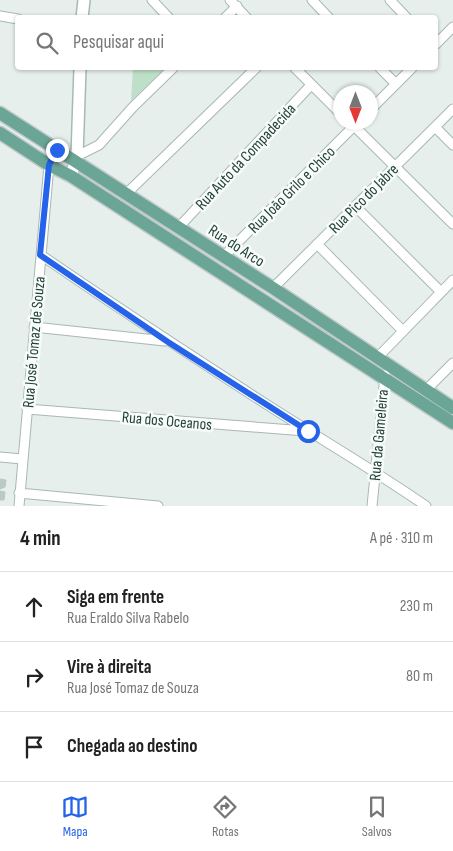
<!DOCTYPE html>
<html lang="pt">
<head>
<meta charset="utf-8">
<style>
  body { margin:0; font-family:"Sofia Sans Condensed",sans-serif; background:#f2f2f2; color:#222 }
  .compass { position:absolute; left:333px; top:85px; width:45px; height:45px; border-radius:50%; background:#fff; box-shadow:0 1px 4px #0004; rotate:180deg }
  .stop { position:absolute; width:15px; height:15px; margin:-11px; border:4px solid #2563eb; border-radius:50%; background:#fff }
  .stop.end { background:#2563eb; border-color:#fff; box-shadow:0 1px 5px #0008 }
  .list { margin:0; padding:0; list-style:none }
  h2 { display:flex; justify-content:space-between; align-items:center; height:65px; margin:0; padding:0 20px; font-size:21px }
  h2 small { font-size:16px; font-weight:400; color:#767676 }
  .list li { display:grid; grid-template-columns:32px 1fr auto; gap:15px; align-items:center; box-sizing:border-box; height:70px; padding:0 20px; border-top:1px solid #e0e0e0 }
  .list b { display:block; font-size:19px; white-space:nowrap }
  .list p { margin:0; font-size:16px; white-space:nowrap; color:#767676 }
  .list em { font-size:16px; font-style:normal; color:#767676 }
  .icon { flex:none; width:28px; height:28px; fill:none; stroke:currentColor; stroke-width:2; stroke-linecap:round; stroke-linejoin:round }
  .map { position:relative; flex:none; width:453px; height:506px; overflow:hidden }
  .search { position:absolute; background:#fff; box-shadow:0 1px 4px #0004; left:15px; right:15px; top:15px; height:55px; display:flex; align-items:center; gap:12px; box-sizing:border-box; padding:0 18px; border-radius:5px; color:#767676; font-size:19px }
  .sheet { height:275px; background:#fff }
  nav { display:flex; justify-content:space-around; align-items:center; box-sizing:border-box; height:70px; border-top:1px solid #e0e0e0; background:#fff; font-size:14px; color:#767676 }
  nav a { display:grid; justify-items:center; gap:2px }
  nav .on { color:#2563eb }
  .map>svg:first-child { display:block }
  .green { fill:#bfe0c8 }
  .building { fill:#bbcac4; stroke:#b8c9c2 }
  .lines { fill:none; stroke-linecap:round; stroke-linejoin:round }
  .street-casing { stroke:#a8b8b2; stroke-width:11 }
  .secondary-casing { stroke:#a4bbb3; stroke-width:14 }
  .primary-casing { stroke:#c2cac8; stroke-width:15 }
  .street { stroke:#fff; stroke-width:9 }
  .secondary { stroke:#fff; stroke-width:11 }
  .primary { stroke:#6aa596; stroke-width:12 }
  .route { stroke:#2563eb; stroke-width:6 }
  .labels { text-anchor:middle; stroke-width:5; stroke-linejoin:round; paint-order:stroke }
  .street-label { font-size:16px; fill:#24423a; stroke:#f7fbf9 }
</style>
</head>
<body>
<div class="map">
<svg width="453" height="506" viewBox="0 0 453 506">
  <rect width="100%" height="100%" fill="#e6efeb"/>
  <path class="green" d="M133,68h32l-34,33z"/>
  <path class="building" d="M0,479l6,1 -1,7 -5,2z
    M0,491l5,1 -1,8h-4z"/>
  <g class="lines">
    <defs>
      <path id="street" d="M152,0l17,18
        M230,0l17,18
        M312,0l17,18
        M390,0l17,18
        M0,16l18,3
        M225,18l12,-12
        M436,44l17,-17
        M295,68l45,45
        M380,68l16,16
        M370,110l42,-42
        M351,123l102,101
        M435,127l18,18
        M77,156l22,-11 34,-38 40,-39
        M126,194l130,-126
        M355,206l86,86
        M179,227l132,-142
        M317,244l86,87
        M41,255c74,51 149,100 225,149 53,34 108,66 160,102
        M224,256l134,-134
        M273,288l180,-179
        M34,327l131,14
        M377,358l76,-78
        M426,390l27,-27
        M27,409l278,22
        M0,457l22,2
        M19,493l139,13
        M19,506l30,-341 8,-15
        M372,506l13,-131"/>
      <path id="secondary" d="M82,18l2,-18
        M71,176l6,-20 3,-88"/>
      <path id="primary" d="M0,113l273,175 180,120
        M0,133l49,32 22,11 382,247"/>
    </defs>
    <use href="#street" class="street-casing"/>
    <use href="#secondary" class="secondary-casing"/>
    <use href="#primary" class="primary-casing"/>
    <use href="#street" class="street"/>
    <use href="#secondary" class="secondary"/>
    <use href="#primary" class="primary"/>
  </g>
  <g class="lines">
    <path class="route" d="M57,150l-8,15 -9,90 128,87 140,89"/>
  </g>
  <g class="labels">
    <g class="street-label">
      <text transform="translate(245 156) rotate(-47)" y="6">Rua Auto da Compadecida</text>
      <text transform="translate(291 189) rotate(-45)" y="6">Rua João Grilo e Chico</text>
      <text transform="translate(363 198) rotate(-45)" y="6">Rua Pico do Jabre</text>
      <text transform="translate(237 245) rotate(33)" y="6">Rua do Arco</text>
      <text transform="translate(33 342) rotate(-85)" y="6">Rua José Tomaz de Souza</text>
      <text transform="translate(167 420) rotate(5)" y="6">Rua dos Oceanos</text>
      <text transform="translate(378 435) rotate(-85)" y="6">Rua da Gameleira</text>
    </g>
  </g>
</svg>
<svg class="compass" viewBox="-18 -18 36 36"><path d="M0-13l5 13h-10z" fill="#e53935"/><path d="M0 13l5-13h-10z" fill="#767676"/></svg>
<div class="stop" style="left:308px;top:431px"></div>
<div class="stop end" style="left:57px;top:150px"></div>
<div class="search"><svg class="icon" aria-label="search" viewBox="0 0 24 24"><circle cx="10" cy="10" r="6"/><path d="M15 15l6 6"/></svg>Pesquisar aqui</div>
</div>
<section class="sheet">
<h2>4 min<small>A pé · 310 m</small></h2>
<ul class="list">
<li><svg class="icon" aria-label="ahead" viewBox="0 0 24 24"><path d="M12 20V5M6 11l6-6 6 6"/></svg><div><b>Siga em frente</b><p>Rua Eraldo Silva Rabelo</p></div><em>230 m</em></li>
<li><svg class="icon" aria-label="right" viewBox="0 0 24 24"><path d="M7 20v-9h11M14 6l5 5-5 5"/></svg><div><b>Vire à direita</b><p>Rua José Tomaz de Souza</p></div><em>80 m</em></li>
<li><svg class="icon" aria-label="arrive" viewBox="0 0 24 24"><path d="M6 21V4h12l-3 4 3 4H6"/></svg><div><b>Chegada ao destino</b></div></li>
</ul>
</section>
<nav>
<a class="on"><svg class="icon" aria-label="map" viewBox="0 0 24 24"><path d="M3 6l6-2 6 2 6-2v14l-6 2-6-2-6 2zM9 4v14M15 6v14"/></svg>Mapa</a>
<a><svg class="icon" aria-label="directions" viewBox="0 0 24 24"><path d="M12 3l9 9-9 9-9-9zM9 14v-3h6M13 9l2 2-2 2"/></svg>Rotas</a>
<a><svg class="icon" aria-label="saved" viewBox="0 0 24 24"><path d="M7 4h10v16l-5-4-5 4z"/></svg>Salvos</a>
</nav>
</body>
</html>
